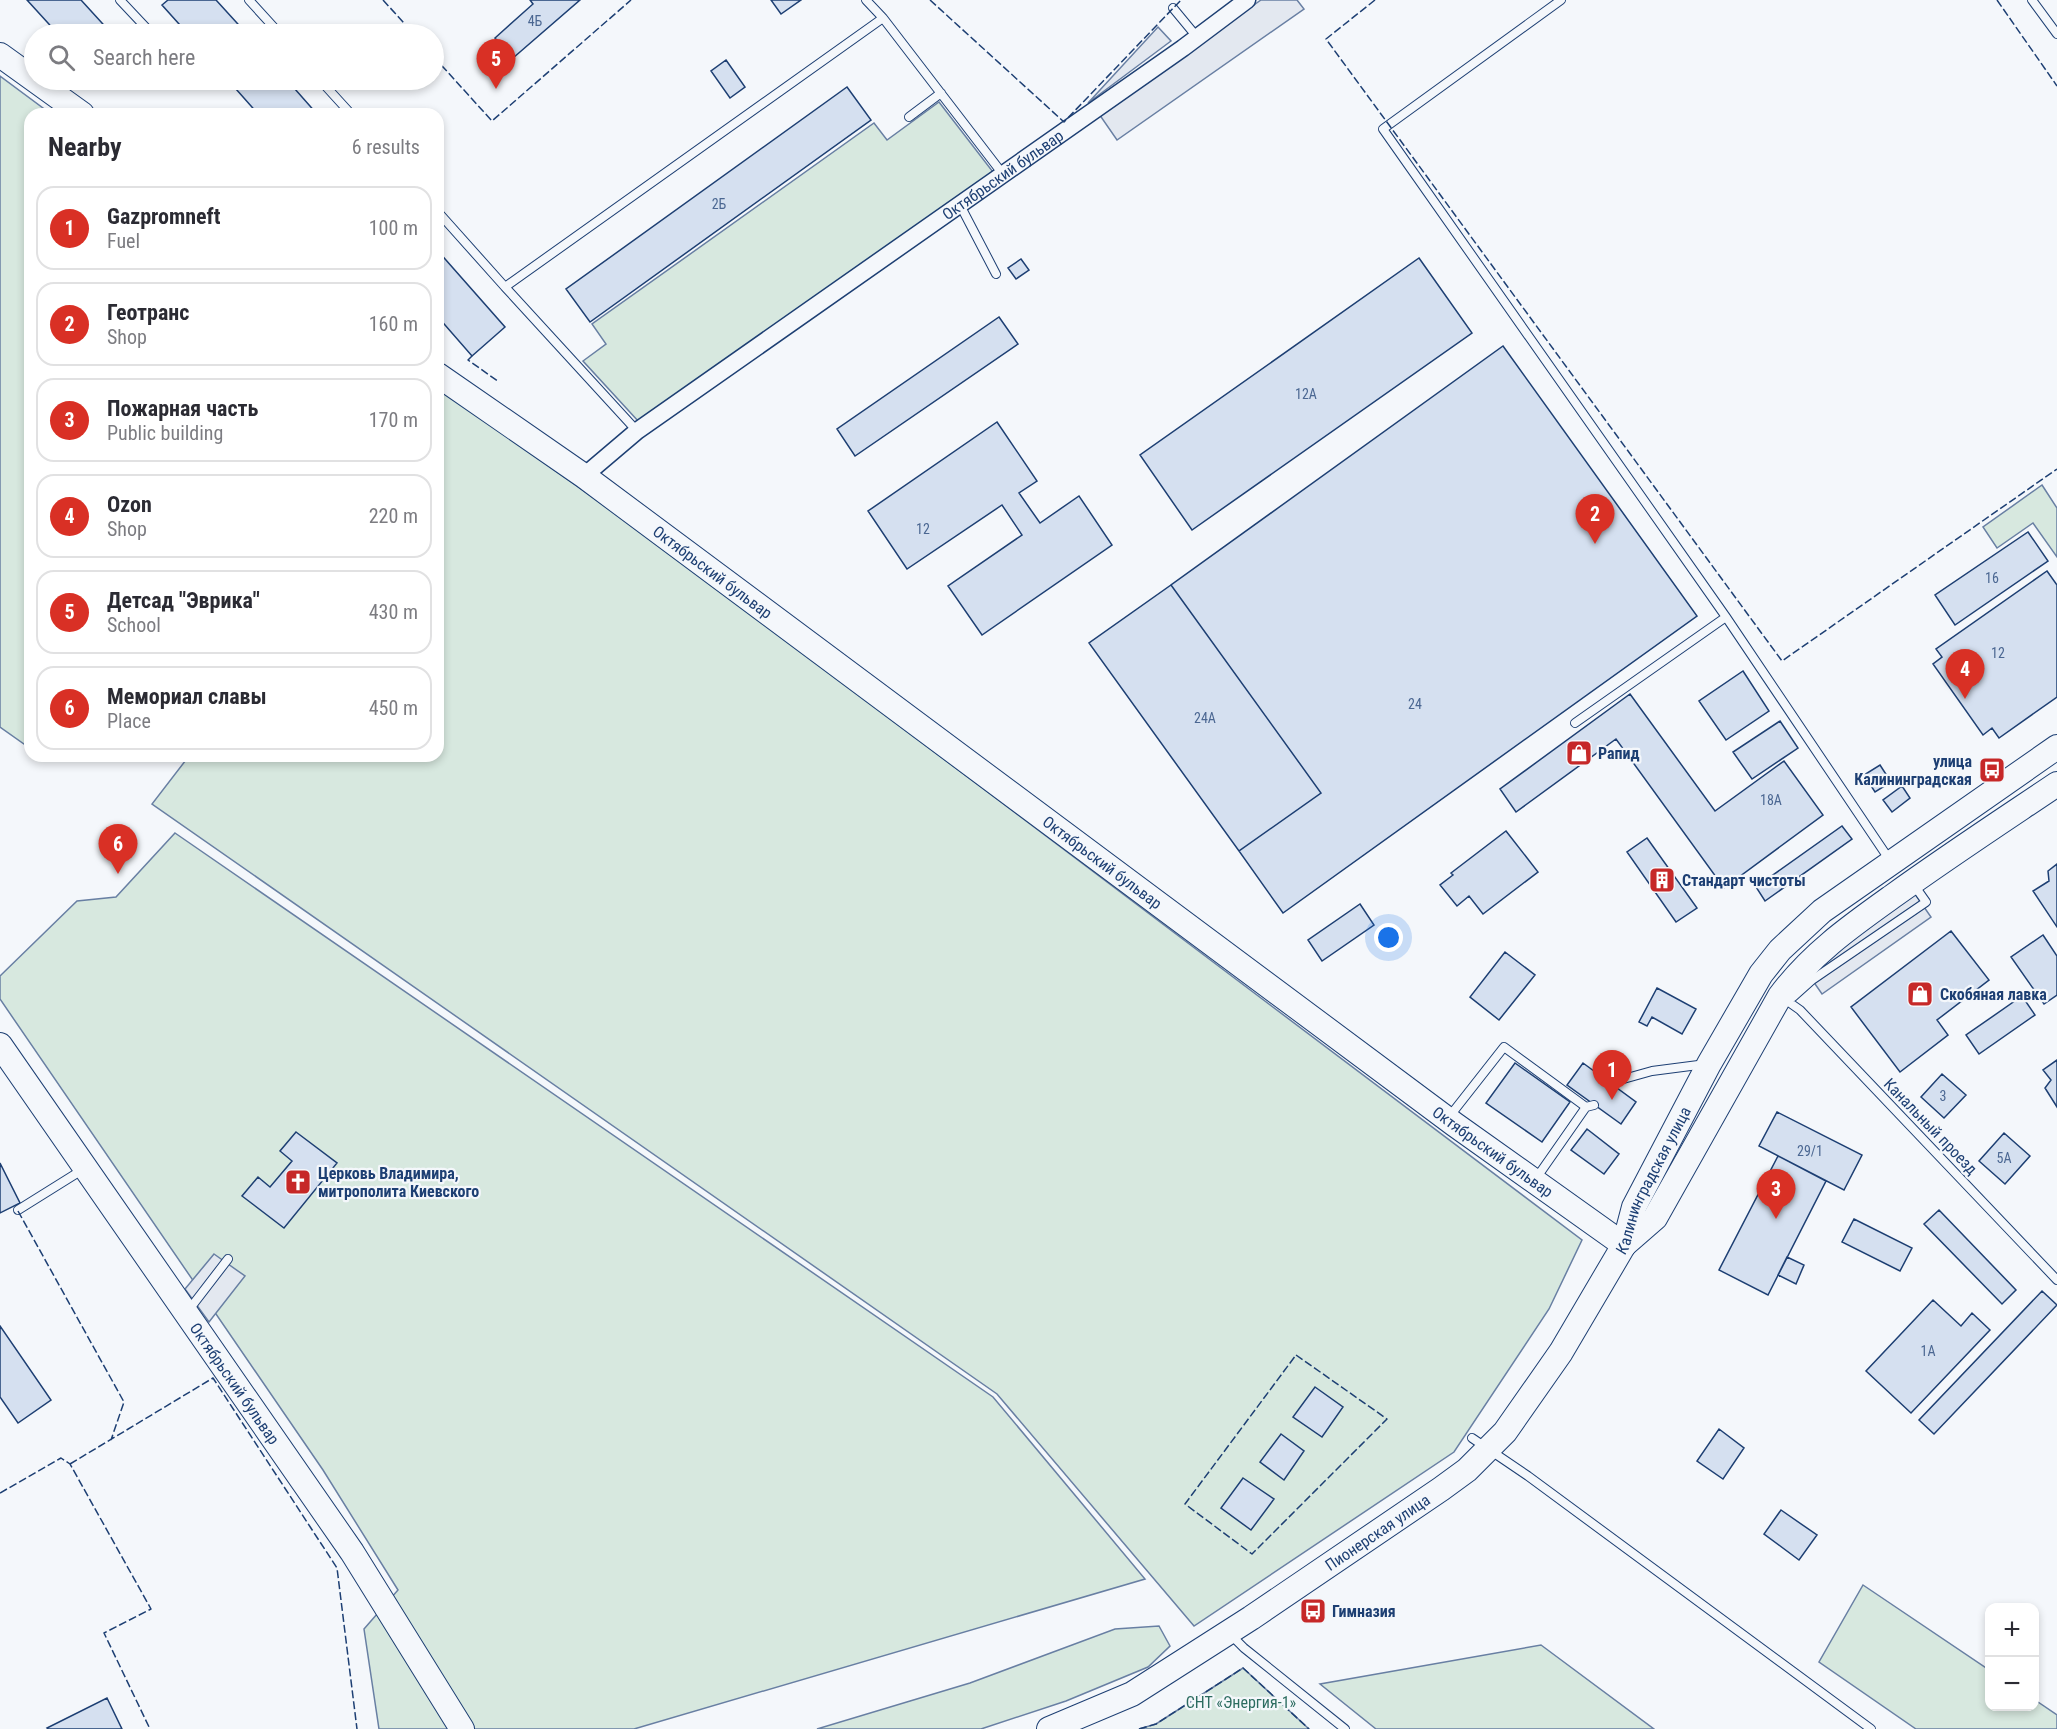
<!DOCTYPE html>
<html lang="en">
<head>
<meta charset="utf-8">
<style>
  body { margin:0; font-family:"Roboto Condensed",sans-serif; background:#f2f2f3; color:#2b2b33 }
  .controls { position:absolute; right:18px; bottom:18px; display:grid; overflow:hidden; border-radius:12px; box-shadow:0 3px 9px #0003 }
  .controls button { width:54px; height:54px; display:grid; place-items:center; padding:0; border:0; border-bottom:2px solid #e1e1e2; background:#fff; color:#2b2b33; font:30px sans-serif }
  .you { position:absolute; left:1389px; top:938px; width:21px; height:21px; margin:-15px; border:4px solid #fff; border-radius:50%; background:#1a73e8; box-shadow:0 0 0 9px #1a73e833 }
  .badge { display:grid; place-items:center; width:39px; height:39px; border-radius:50%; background:#d93025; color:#fff; font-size:20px; font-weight:700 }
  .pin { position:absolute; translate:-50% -50px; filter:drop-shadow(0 2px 3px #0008) }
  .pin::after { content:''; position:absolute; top:32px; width:21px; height:18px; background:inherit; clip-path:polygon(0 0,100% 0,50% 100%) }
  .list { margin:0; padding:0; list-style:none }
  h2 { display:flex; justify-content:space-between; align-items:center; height:78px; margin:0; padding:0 24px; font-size:26px }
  h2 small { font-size:20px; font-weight:400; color:#7c7c81 }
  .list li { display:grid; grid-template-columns:39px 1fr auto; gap:18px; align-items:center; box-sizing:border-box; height:84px; margin:0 12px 12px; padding:0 12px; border:2px solid #e1e1e2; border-radius:18px }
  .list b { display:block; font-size:22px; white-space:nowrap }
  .list p { margin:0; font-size:20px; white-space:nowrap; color:#7c7c81 }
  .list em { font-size:20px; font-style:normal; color:#7c7c81 }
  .icon { flex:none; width:33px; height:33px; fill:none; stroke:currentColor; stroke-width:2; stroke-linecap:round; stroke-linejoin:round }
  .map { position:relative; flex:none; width:2057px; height:1729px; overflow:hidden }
  .search { position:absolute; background:#fff; box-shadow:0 3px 9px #0003; left:24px; top:24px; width:420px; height:66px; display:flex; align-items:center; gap:15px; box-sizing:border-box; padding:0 21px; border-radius:33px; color:#7c7c81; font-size:22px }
  .panel { position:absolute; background:#fff; box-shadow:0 3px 9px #0003; left:24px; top:108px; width:420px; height:654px; border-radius:18px }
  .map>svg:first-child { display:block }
  .green { fill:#d7e8df; stroke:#687fa3; stroke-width:1.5 }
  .parking { fill:#e3e8f0; stroke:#687fa3; stroke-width:1.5 }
  .building { fill:#d5e0f0; stroke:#1d3f73; stroke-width:1.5 }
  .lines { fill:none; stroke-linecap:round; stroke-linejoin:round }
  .lane-casing { stroke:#1d3f73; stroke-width:10 }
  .street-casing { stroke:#1d3f73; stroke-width:19 }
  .secondary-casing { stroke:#1d3f73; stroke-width:26 }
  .lane { stroke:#f4f7fb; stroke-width:8 }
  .street { stroke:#f4f7fb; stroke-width:16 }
  .secondary { stroke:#f4f7fb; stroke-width:24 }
  .fence { stroke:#1d3f73; stroke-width:1.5; stroke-dasharray:8 3; stroke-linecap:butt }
  .labels { text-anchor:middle; stroke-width:4.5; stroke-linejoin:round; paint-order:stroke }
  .number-label { font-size:14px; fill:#4b6792 }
  .street-label { font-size:16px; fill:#1d3f73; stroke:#f4f7fb }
  .poi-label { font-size:16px; font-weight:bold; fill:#1d3f73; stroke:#f4f7fb; text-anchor:start }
  .park-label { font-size:16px; fill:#2c6c60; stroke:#f4f7fb }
</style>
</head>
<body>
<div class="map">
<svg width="2057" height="1729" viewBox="0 0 2057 1729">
  <rect width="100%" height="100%" fill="#f4f7fb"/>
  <path class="green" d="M0,76l51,38h-21v623l-6,7 -24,-17z
    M939,102l54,70 -354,250 -56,-61 23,-17 -14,-20 282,-201 13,17z
    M438,388l210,148 934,704 -33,69 -95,143 -260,174 -197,-232 -845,-590 37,-48h249z
    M2042,485l15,23v49l-24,-34 -36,25 -14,-21z
    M175,833l818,564 152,182 -511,150h-255l-15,-100 34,-39 -75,-120 -323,-471v-23l77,-75 39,-4z
    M1863,1585l126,85 1,36h44l1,-6 22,15v14h-141l-97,-67z
    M1159,1626l11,20 -22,21 -82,34 -85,28h-164l153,-46 145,-54z
    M1541,1645l113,84h-278l-56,-45z
    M1243,1668l66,61h-170l17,-5z"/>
  <path class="parking" d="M1261,0h36l7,9 -187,131 -18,-26z
    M1158,27l13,14 -83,62z
    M1915,894l16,23 -109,77 -16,-23z
    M214,1254l31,22 -36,46 -24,-33z"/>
  <path class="building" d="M27,0h54l31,34h-54z
    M168,0h48l31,34h-59l-26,-29z
    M530,0h50l-67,58 -18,-20 38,-34z
    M771,0h30l-20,14z
    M726,60l19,27 -15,11 -19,-27z
    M228,80h59l30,34h-59z
    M847,87l24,33 -281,202 -24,-33z
    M438,251l67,76 -33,29 -34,-39z
    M1419,258l53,75 -280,197 -52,-75z
    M1021,259l8,11 -13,9 -8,-11z
    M999,317l19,27 -163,112 -18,-27z
    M1503,346l194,270 -414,297 -44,-62 82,-58 -150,-208z
    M997,422l40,59 -18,12 21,30 39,-27 33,49 -130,90 -34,-49 74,-51 -20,-30 -95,64 -39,-58z
    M2028,532l20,29 -93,64 -20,-30z
    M2047,571l10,14v112l-58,41 -7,-10 -9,7 -50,-71 9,-7 -6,-8z
    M1171,585l150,208 -82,58 -150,-208z
    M1743,671l26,40 -43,29 -27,-39z
    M1630,694l85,117 69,-50 39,54 -99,73 -108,-149 -100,73 -16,-23z
    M1780,721l18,27 -46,31 -19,-27z
    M1880,765l11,17 -16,10 -11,-17z
    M1902,786l8,12 -18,14 -9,-12z
    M1842,826l10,13 -87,62 -9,-14z
    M1506,831l32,41 -55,42 -14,-18 -12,10 -17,-21 13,-10 -2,-2z
    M1647,838l50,70 -21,14 -49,-70z
    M2057,864v63l-24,-36 16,-10 -1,-10z
    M1360,904l14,21 -52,36 -14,-21z
    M1951,931l38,49 -52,40 11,15 -48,37 -49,-65z
    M2043,935l14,21v39l-13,9 -33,-47z
    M1505,952l30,23 -36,45 -29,-23z
    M1657,988l39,21 -14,25 -30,-17 -5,9 -8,-4z
    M2022,996l13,19 -56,39 -13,-19z
    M2057,1060v47l-12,-19 6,-8 -8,-10z
    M1515,1063l55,39 -28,40 -56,-39z
    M1583,1063l53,39 -15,22 -54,-39z
    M1942,1074l24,21 -22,23 -23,-21z
    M1777,1112l85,43 -18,35 -85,-44z
    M1587,1129l32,25 -15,20 -33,-24z
    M296,1132l41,31 -53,65 -42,-32 16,-19 12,10 22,-26 -12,-10z
    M2004,1133l26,23 -25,28 -26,-23z
    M1778,1156l48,25 -58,114 -49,-25z
    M0,1163l20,40 -20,10z
    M1939,1210l77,80 -14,14 -78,-80z
    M1854,1219l58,29 -12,23 -58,-29z
    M1787,1257l17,8 -8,19 -18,-9z
    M2042,1291l15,14 -123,129 -15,-14z
    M1933,1300l28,26 11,-13 18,17 -79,83 -45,-42z
    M0,1326l51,74 -33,23 -18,-26z
    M1315,1387l28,20 -21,30 -29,-20z
    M1719,1429l25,19 -21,31 -26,-18z
    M1281,1434l23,17 -20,29 -24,-18z
    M1243,1478l31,21 -23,31 -30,-22z
    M1781,1510l36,25 -18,25 -35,-26z
    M107,1698l15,31h-74l-1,-1z"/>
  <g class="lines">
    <defs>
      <path id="lane" d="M120,0l32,34
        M249,0l31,34
        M866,0l17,18
        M1561,0l-178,129 343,488 165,245
        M2032,0l25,34
        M1173,8l24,29
        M320,80l31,34
        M909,117l32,-24
        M959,203l37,71
        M438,212l67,75
        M637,431l-132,-144 378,-269 119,155
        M1575,723l151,-106
        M1793,997l19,-17 114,-78 -12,-17
        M1783,998l17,12 257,270
        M1609,1083l43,-12 54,-7
        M1449,1117l55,-70 82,60 8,-2
        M1535,1180l51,-73
        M18,1210l64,-40
        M188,1311l40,-52
        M1472,1438l56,38 343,253
        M1230,1634l14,14 101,81"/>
      <g id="street">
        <path id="s1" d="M584,476l53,-45 546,-383 64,-48"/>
      </g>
      <g id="secondary">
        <path d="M0,55l82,59"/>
        <path id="s2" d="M438,375l146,101 870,648 170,121"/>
        <path id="s3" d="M0,1045l352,507 110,177"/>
        <path d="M1624,1245l31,-27 125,-222c31,-42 71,-70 113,-100 54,-39 109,-75 164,-112"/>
        <path id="s4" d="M1049,1729l83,-35 119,-76 190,-129 26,-19 38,-38 56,-80 63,-107 10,-38 75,-143 52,-90 19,-24 42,-39 235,-164"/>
      </g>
    </defs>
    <use href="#lane" class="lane-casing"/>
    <use href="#street" class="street-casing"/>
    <use href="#secondary" class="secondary-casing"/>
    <use href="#lane" class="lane"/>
    <use href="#street" class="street"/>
    <use href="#secondary" class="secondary"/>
    <path class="fence" d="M383,0l31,34
      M930,0l134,122 117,-122
      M1375,0l-49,39 456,622 275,-192
      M1997,0l60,86
      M434,57l58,64 139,-121
      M472,356l-4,4 31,22
      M18,1211l106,191 -13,38
      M1296,1355l91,64 -135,135 -67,-50z
      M70,1464l143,-86 124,190 20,161
      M0,1493l61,-35 9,6 81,145 -47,24 46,96
      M1139,1729l17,-5 87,-56 66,61"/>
  </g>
  <defs>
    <symbol id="shop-square" viewBox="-11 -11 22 22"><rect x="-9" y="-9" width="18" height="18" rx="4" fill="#c62828" stroke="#f4f7fb"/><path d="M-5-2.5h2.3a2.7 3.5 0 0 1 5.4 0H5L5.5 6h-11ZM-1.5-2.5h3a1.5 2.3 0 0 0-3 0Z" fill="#fff"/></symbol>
    <symbol id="bus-square" viewBox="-11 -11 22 22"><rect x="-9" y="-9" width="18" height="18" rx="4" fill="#c62828" stroke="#f4f7fb"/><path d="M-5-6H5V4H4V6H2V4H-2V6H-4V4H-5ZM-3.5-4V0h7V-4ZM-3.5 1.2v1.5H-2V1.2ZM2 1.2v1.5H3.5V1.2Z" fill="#fff"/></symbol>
    <symbol id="building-square" viewBox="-11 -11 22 22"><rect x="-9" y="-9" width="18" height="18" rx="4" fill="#c62828" stroke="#f4f7fb"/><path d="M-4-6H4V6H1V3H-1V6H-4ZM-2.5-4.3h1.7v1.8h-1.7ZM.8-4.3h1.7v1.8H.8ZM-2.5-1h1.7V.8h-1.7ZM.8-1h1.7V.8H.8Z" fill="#fff"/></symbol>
    <symbol id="church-square" viewBox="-11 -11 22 22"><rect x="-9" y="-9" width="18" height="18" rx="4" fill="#c62828" stroke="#f4f7fb"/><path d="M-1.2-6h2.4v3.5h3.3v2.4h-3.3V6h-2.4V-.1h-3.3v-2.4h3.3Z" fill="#fff"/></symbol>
  </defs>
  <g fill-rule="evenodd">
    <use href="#shop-square" x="1564" y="738" width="30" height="30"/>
    <use href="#bus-square" x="1977" y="755" width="30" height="30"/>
    <use href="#building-square" x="1647" y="865" width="30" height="30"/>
    <use href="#shop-square" x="1905" y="979" width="30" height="30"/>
    <use href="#church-square" x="283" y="1167" width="30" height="30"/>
    <use href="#bus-square" x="1298" y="1596" width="30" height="30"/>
  </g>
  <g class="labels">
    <g class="number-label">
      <text x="535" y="26">4Б</text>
      <text x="719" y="209">2Б</text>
      <text x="1306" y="399">12А</text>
      <text x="923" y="534">12</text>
      <text x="1992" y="583">16</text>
      <text x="1998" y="658">12</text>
      <text x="1415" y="709">24</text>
      <text x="1205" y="723">24А</text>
      <text x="1771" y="805">18А</text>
      <text x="1943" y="1101">3</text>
      <text x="1810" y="1156">29/1</text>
      <text x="2004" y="1163">5А</text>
      <text x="1928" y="1356">1А</text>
    </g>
    <g class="street-label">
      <text dy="6" stroke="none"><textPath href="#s1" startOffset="516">Октябрьский бульвар</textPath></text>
      <text dy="6" stroke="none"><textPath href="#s2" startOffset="338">Октябрьский бульвар</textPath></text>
      <text dy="6" stroke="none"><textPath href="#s2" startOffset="824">Октябрьский бульвар</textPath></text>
      <text transform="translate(1931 1126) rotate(46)" y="6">Канальный проезд</text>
      <text dy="6" stroke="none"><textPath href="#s2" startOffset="1310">Октябрьский бульвар</textPath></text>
      <text dy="6" stroke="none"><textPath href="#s4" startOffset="840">Калининградская улица</textPath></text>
      <text dy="6" stroke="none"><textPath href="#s3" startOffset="412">Октябрьский бульвар</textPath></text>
      <text dy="6" stroke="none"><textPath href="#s4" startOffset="384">Пионерская улица</textPath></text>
    </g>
    <g class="poi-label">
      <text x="1598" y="759">Рапид</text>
      <text x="1972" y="767" text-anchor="end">улица<tspan x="1972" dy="18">Калининградская</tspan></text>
      <text x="1682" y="886">Стандарт чистоты</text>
      <text x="1940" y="1000">Скобяная лавка</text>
      <text x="318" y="1179">Церковь Владимира,<tspan x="318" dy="18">митрополита Киевского</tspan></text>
      <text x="1332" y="1617">Гимназия</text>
    </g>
    <g class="park-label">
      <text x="1241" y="1708">СНТ «Энергия-1»</text>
    </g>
  </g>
</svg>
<div class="controls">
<button>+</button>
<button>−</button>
</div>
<div class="you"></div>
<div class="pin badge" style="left:1612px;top:1100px">1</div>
<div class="pin badge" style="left:1595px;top:544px">2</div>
<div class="pin badge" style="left:1776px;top:1219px">3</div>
<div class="pin badge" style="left:1965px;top:699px">4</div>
<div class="pin badge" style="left:496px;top:89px">5</div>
<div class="pin badge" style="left:118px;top:874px">6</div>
<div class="search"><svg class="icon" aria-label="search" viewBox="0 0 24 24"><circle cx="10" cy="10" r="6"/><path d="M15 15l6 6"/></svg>Search here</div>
<section class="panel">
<h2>Nearby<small>6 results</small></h2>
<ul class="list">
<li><span class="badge">1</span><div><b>Gazpromneft</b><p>Fuel</p></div><em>100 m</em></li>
<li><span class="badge">2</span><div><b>Геотранс</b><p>Shop</p></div><em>160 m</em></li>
<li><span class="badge">3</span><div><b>Пожарная часть</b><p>Public building</p></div><em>170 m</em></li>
<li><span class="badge">4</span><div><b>Ozon</b><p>Shop</p></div><em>220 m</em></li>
<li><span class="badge">5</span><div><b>Детсад &quot;Эврика&quot;</b><p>School</p></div><em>430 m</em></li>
<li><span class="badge">6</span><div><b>Мемориал славы</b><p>Place</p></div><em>450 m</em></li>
</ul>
</section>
</div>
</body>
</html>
